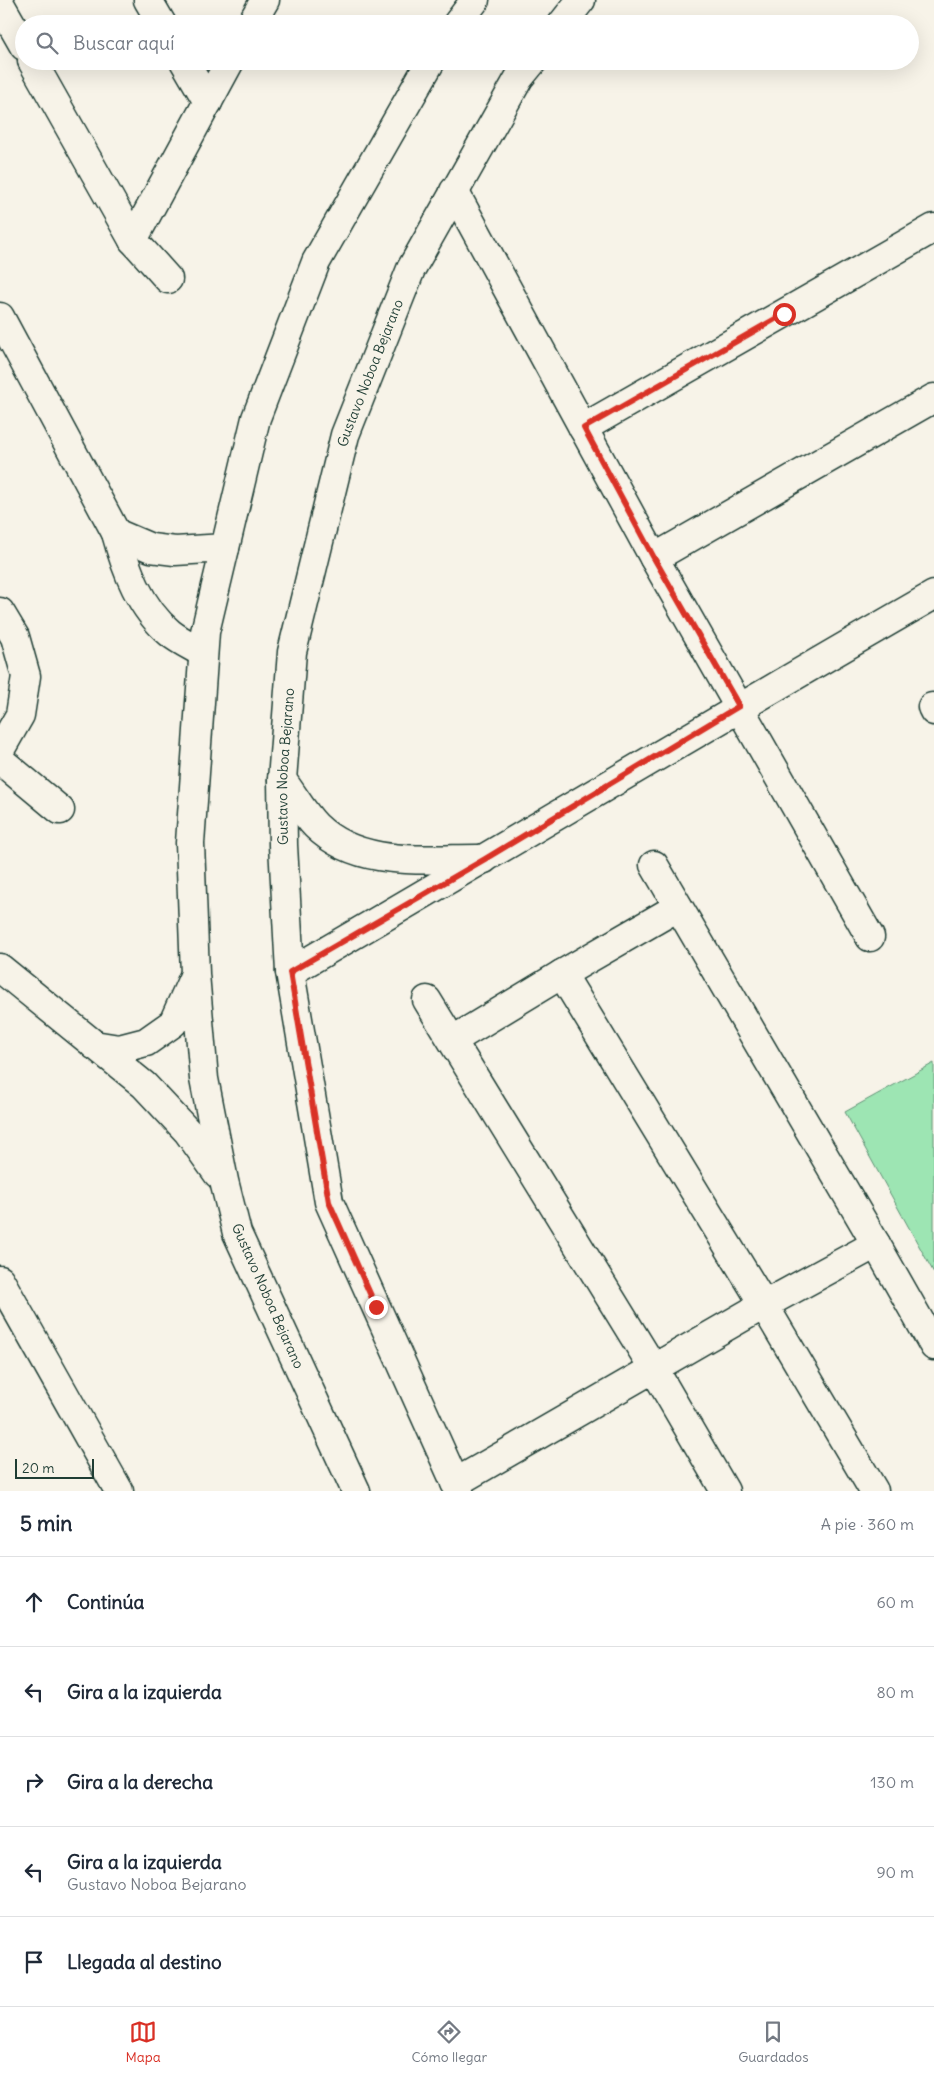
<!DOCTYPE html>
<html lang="es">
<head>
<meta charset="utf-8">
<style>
  body { margin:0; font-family:Delius,sans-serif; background:#f2f2f3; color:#1f2937 }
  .scale { position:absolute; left:15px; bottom:12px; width:79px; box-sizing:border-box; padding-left:5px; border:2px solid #1f3d34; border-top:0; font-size:14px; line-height:18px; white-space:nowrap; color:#1f3d34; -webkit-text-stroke:4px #f7f3e8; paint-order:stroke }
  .stop { position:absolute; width:15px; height:15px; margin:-11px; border:4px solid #d93025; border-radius:50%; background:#fff }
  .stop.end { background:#d93025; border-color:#fff; box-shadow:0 1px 5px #0008 }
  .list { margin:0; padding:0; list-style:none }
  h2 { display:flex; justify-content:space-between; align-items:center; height:65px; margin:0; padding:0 20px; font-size:21px }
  h2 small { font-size:16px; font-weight:400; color:#747a83 }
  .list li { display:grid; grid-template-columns:32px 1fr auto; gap:15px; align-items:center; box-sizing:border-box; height:90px; padding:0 20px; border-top:1px solid #e0e1e3 }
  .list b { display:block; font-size:19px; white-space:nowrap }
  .list p { margin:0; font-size:16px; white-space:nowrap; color:#747a83 }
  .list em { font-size:16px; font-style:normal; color:#747a83 }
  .icon { flex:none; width:28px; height:28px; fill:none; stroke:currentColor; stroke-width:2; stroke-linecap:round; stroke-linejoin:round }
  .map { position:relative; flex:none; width:934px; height:1491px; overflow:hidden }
  .search { position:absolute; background:#fff; box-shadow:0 5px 20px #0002; left:15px; right:15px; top:15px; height:55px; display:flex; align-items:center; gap:12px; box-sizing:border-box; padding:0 18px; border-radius:28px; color:#747a83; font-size:19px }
  .sheet { height:515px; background:#fff }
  nav { display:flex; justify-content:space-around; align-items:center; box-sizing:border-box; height:70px; border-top:1px solid #e0e1e3; background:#fff; font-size:14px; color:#747a83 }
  nav a { display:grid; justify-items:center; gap:2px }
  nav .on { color:#d93025 }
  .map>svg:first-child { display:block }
  .green { fill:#9de5b3; stroke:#5e9174 }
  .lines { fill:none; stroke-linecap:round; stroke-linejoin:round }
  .minor-casing { stroke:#1f3d34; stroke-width:31 }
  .minor { stroke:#f7f3e8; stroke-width:28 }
  .route { stroke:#d93025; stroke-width:6 }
  .labels { text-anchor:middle; stroke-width:4; stroke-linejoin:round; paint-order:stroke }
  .street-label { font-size:14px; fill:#1f3d34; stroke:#f7f3e8 }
</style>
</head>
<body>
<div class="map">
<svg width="934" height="1491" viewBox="0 0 934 1491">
  <rect width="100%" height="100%" fill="#f7f3e8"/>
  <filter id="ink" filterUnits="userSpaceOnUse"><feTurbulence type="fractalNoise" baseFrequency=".02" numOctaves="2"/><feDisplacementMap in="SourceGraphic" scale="10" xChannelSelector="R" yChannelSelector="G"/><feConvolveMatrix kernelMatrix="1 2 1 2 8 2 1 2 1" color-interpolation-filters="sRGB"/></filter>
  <g filter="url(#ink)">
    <path class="green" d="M934,1063v210l-89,-161z"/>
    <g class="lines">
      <defs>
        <g id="minor">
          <path d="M148,0l14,24"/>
          <path d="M0,4l24,42"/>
          <path d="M251,24l14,-24"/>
          <path d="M457,24l18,-24"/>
          <path d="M562,24l19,-24"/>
          <path d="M32,61l101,179 35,39"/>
          <path d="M184,61l24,41"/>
          <path d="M454,191l200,367 216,379"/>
          <path d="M133,240l97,-179"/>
          <path d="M0,317l116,216c10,37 24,75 54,100 10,8 23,14 33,20"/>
          <path d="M583,428l351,-200"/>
          <path d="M116,533l35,15 24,3 50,-3"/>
          <path d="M654,558l280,-160"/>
          <path d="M0,612l15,25 11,39 -6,39 -20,35"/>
          <path d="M932,707l2,4"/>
          <path d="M0,760l60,50"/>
          <path d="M282,780c11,14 21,33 34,46 44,43 112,32 168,33"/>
          <path d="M654,865l222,379 58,102"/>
          <path d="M0,968l144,117 44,47 30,42"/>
          <path d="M290,972c215,-125 428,-253 644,-377"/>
          <path d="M562,974l202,331 110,186"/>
          <path d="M427,1000l227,369 71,122"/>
          <path d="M453,1040l109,-66 116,-67"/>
          <path d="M94,1045l25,4 27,-7 27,-19 21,-47"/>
          <path d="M0,1280l119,211"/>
          <path d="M455,1483l298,-172 123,-67"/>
          <path d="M356,1491l-119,-258 -13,-52 -20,-102 -9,-105 -5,-131 15,-211 51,-214 60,-156 115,-201"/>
          <path id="s1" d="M459,1491l-130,-289 -39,-230 -7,-127 -1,-65 10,-128 53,-217 66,-166 108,-191 14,-17"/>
        </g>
      </defs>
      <use href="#minor" class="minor-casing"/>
      <use href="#minor" class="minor"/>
    </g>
  </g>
  <g class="lines" filter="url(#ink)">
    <path class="route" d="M376,1307l-47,-105 -39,-230 195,-113 254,-153 -85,-148 -70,-130 200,-114"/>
  </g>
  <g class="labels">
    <g class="street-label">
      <text dy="5" stroke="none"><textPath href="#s1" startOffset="1161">Gustavo Noboa Bejarano</textPath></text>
      <text dy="5" stroke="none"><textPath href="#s1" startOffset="756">Gustavo Noboa Bejarano</textPath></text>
      <text transform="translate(268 1296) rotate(66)" y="5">Gustavo Noboa Bejarano</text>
    </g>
  </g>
</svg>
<div class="scale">20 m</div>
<div class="stop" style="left:784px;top:314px"></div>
<div class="stop end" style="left:376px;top:1307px"></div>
<div class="search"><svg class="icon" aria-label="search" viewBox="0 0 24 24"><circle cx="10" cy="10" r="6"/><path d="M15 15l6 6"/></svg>Buscar aquí</div>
</div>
<section class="sheet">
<h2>5 min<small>A pie · 360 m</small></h2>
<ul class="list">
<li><svg class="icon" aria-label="ahead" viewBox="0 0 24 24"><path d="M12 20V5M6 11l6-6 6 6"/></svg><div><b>Continúa</b></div><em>60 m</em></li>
<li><svg class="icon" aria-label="left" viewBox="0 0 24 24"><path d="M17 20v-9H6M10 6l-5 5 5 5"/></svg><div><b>Gira a la izquierda</b></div><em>80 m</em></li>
<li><svg class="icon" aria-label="right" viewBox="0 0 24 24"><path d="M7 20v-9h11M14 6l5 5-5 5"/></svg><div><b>Gira a la derecha</b></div><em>130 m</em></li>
<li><svg class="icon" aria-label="left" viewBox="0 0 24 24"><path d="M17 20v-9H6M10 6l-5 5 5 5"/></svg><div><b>Gira a la izquierda</b><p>Gustavo Noboa Bejarano</p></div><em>90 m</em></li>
<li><svg class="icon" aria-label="arrive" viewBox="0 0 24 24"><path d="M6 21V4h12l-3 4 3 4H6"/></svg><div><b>Llegada al destino</b></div></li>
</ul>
</section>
<nav>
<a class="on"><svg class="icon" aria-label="map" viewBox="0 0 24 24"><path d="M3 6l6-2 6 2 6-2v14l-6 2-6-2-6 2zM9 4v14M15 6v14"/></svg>Mapa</a>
<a><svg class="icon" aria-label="directions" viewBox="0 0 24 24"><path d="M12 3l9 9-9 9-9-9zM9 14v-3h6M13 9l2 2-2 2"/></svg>Cómo llegar</a>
<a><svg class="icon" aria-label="saved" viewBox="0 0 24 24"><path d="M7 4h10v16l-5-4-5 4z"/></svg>Guardados</a>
</nav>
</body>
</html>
